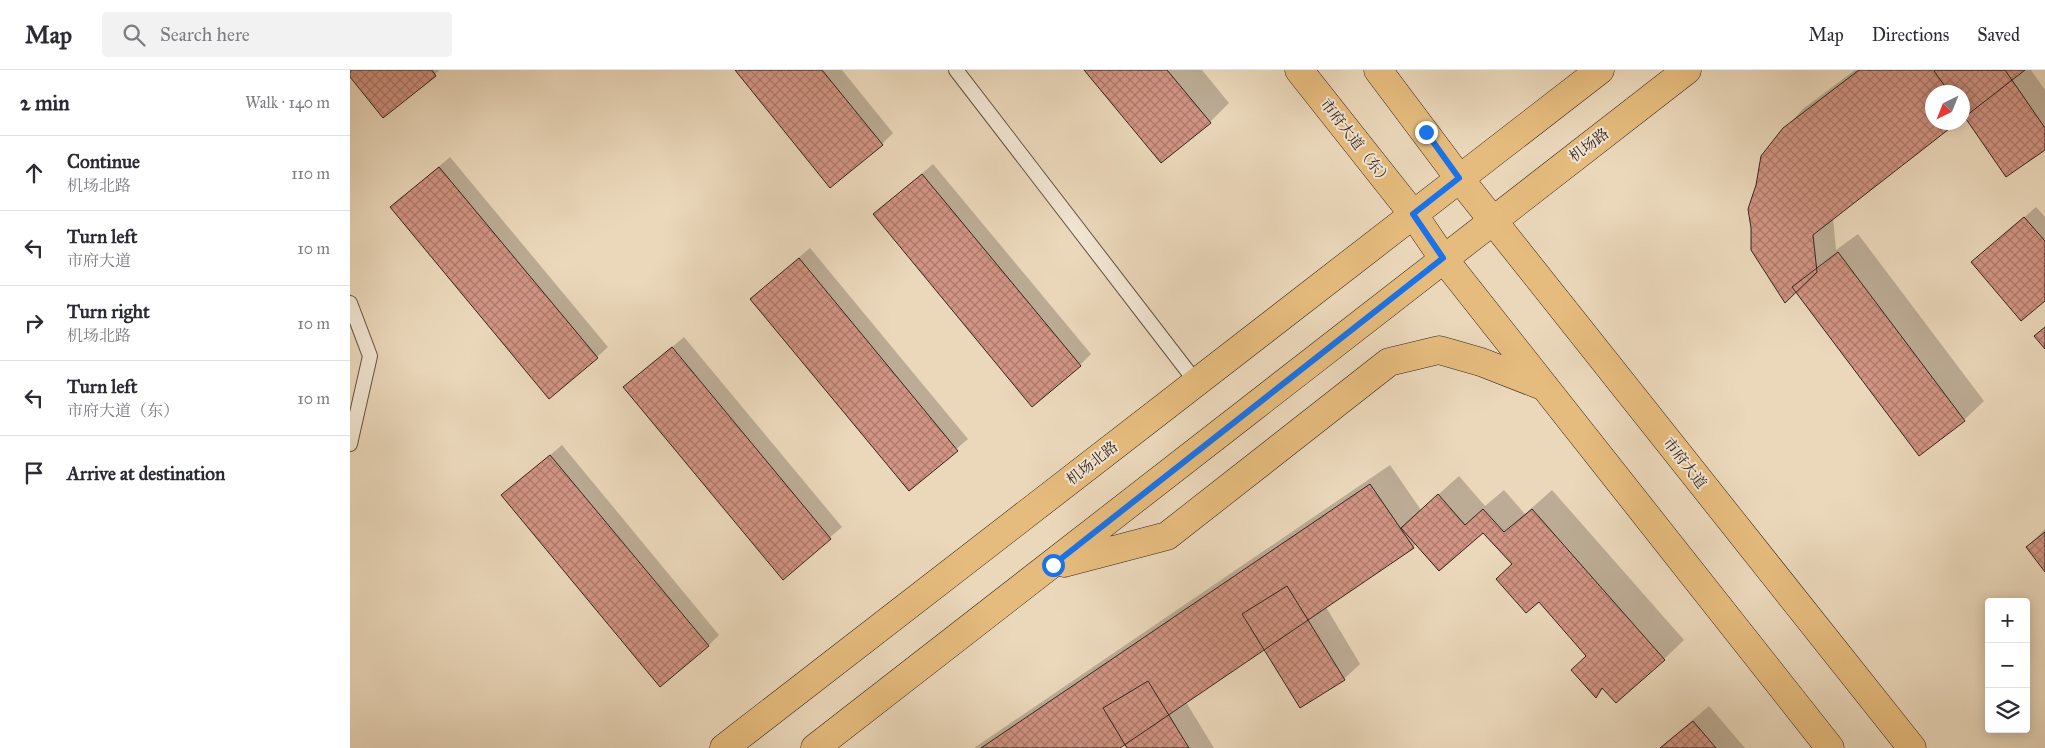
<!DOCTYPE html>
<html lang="en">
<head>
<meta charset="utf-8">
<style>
  body { margin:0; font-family:"IM FELL Great Primer","Noto Serif SC",serif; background:#f2f2f3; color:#2b2b33 }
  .controls { position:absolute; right:15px; bottom:15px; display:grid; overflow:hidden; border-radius:5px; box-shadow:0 2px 12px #0003 }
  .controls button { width:45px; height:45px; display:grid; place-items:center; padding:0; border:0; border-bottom:1px solid #e1e1e2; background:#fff; color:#2b2b33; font:25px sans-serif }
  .compass { position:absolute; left:1575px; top:15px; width:45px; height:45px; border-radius:50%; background:#fff; box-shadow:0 2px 12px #0003; rotate:223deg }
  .stop { position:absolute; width:15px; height:15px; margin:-11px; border:4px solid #1a73e8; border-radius:50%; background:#fff }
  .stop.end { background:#1a73e8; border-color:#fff; box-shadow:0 1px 5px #0008 }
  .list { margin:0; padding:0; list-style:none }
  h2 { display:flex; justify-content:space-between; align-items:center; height:65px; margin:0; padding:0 20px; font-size:21px }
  h2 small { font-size:16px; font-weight:400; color:#7c7c81 }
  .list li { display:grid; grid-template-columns:32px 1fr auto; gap:15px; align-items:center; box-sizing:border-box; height:75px; padding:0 20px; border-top:1px solid #e1e1e2 }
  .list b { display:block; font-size:19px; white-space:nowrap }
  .list p { margin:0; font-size:16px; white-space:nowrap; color:#7c7c81 }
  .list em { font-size:16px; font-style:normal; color:#7c7c81 }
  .icon { flex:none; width:28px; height:28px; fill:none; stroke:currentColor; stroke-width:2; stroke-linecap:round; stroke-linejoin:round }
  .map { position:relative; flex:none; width:1695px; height:678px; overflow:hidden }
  header { display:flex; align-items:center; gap:30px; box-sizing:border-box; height:70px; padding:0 25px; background:#fff; border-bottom:1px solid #e1e1e2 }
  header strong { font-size:24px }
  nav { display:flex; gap:28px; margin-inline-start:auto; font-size:18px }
  .search { width:350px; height:45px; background:#f2f2f3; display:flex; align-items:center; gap:12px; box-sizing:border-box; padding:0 18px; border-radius:5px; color:#7c7c81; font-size:19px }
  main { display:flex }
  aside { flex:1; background:#fff }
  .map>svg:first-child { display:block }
  .shadow { fill:#0003 }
  .building { fill:url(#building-cross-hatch); stroke:#33241d }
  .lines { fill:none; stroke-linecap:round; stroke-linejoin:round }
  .service-casing { stroke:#615144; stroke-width:16 }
  .primary-casing { stroke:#33241d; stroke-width:29 }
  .service { stroke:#f2e6d3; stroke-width:14 }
  .primary { stroke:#e6bc7e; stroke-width:28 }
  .route { stroke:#1a73e8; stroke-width:6 }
  .labels { text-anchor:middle; stroke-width:4; stroke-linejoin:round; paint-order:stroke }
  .street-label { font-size:15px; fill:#33241d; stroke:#f2e6d3 }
</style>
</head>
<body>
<header>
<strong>Map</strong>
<div class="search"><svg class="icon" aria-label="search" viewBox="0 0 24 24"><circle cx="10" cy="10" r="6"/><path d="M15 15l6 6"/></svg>Search here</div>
<nav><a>Map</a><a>Directions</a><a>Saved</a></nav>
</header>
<main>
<aside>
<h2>2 min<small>Walk · 140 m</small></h2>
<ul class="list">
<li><svg class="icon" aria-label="ahead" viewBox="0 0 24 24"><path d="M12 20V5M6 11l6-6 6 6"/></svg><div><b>Continue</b><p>机场北路</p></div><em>110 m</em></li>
<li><svg class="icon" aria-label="left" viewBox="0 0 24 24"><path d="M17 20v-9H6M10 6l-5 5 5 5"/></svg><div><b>Turn left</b><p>市府大道</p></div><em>10 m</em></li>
<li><svg class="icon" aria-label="right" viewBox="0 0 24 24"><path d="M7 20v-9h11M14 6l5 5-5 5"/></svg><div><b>Turn right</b><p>机场北路</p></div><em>10 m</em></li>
<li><svg class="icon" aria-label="left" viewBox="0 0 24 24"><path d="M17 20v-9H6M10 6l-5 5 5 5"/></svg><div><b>Turn left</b><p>市府大道（东）</p></div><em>10 m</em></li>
<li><svg class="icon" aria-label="arrive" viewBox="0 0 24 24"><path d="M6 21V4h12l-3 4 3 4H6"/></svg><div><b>Arrive at destination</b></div></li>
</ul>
</aside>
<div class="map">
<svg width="1695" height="678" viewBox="0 0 1695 678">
  <defs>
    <pattern id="building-cross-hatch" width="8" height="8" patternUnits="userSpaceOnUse" patternTransform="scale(1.25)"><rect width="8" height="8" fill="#d29483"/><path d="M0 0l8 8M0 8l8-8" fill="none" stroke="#ab796b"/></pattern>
  </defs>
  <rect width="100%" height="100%" fill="#ebd8bb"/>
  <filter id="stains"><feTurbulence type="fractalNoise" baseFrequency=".004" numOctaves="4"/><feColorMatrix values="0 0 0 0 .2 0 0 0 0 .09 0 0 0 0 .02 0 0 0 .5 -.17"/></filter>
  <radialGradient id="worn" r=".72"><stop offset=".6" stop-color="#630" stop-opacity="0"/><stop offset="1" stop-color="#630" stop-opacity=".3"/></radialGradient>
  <path class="shadow" d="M0,0h90l-57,46 -33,-41z
    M387,0h105l51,63 -11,11z
    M735,0h117l27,33 -19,19z
    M1505,0h176l14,20v59l-83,-57h-30v30l-99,96 3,32 22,-16 126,167 -20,19 -168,-130 -12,-161 20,-21z
    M100,87l158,190 -11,10 -206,-150z
    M583,94l158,190 -11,11 -206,-150z
    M1686,137l9,10v82l-72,-37z
    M460,178l158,191 -59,50 -158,-190z
    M334,267l158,190 -59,51 -147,-201z
    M212,375l157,190 -11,11 -205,-151z
    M1040,395l31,45 38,-34 26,30 19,-16 21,24 27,-24 132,150 -20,19 -60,29 -8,8 -9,-40 -74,-92 -29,-33 -67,13 -91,63 34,57 -16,15 -79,-31 -79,54 28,46h-86l-3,-5 -7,5h-144z
    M1695,459v41l-18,-23z
    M1359,636l36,42h-85l10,-9z"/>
  <path class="building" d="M0,0h82l4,6 -53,42 -33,-41z
    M385,0h87l61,75 -53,43z
    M734,0h83l44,53 -50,40z
    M1509,0h166l-63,49v-27h-30v30h26l-145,113 4,37 -32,31 -34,-53v-22l-3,-19 8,-24 5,-29 22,-28z
    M1586,0h69l40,58v22l-39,27 -44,-64v-21h-13l-15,-21z
    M89,97l159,191 -49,41 -159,-192z
    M572,104l159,192 -49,41 -159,-193z
    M1674,147l21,24v60l-24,20 -50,-59z
    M1488,182l127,169 -46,35 -127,-169z
    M449,188l159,193 -49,40 -159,-192z
    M1695,257v22l-11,-13z
    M322,277l159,192 -48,41 -160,-193z
    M200,385l159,191 -49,41 -159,-192z
    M1020,414l44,64 -294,200h-139z
    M1088,424l27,31 18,-16 21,23 28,-23 133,151 -49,43 -14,-15 -6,10 -25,-28 15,-14 -47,-54 -13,11 -30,-34 16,-15 -29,-31 -44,38 -38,-43z
    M1695,462v40l-19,-25z
    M937,516l58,94 -45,28 -58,-94z
    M798,611l41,67h-62l-24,-40z
    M1343,651l23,27h-56z"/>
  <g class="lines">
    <defs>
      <path id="service" d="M606,0l240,312
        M0,233l20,53 -20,88"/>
      <path id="primary" d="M949,0l114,144 30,44 387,490
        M1028,0l81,108 453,570
        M714,493l103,-27 222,-174 50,-12 42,12 64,25
        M374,678l876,-678
        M465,678c292,-224 580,-454 872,-678"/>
    </defs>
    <use href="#service" class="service-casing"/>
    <use href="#primary" class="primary-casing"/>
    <use href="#service" class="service"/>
    <use href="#primary" class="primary"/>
  </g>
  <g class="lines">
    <path class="route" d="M703,495l390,-307 -30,-44 46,-36 -33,-46"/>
  </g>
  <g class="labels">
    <g class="street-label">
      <text transform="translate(1006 72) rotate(52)" y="5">市府大道（东）</text>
      <text transform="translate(1239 75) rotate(-37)" y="5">机场路</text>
      <text transform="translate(742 393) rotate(-38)" y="5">机场北路</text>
      <text transform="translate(1335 393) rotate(52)" y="5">市府大道</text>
    </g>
  </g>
  <rect width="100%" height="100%" filter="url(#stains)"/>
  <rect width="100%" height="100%" fill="url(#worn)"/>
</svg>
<div class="controls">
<button>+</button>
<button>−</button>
<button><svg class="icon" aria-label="layers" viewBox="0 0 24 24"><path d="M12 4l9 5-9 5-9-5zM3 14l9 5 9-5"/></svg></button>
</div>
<svg class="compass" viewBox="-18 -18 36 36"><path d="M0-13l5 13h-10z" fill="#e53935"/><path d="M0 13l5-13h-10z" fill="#7c7c81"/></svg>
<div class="stop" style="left:703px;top:495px"></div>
<div class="stop end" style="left:1076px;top:62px"></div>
</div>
</main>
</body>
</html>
